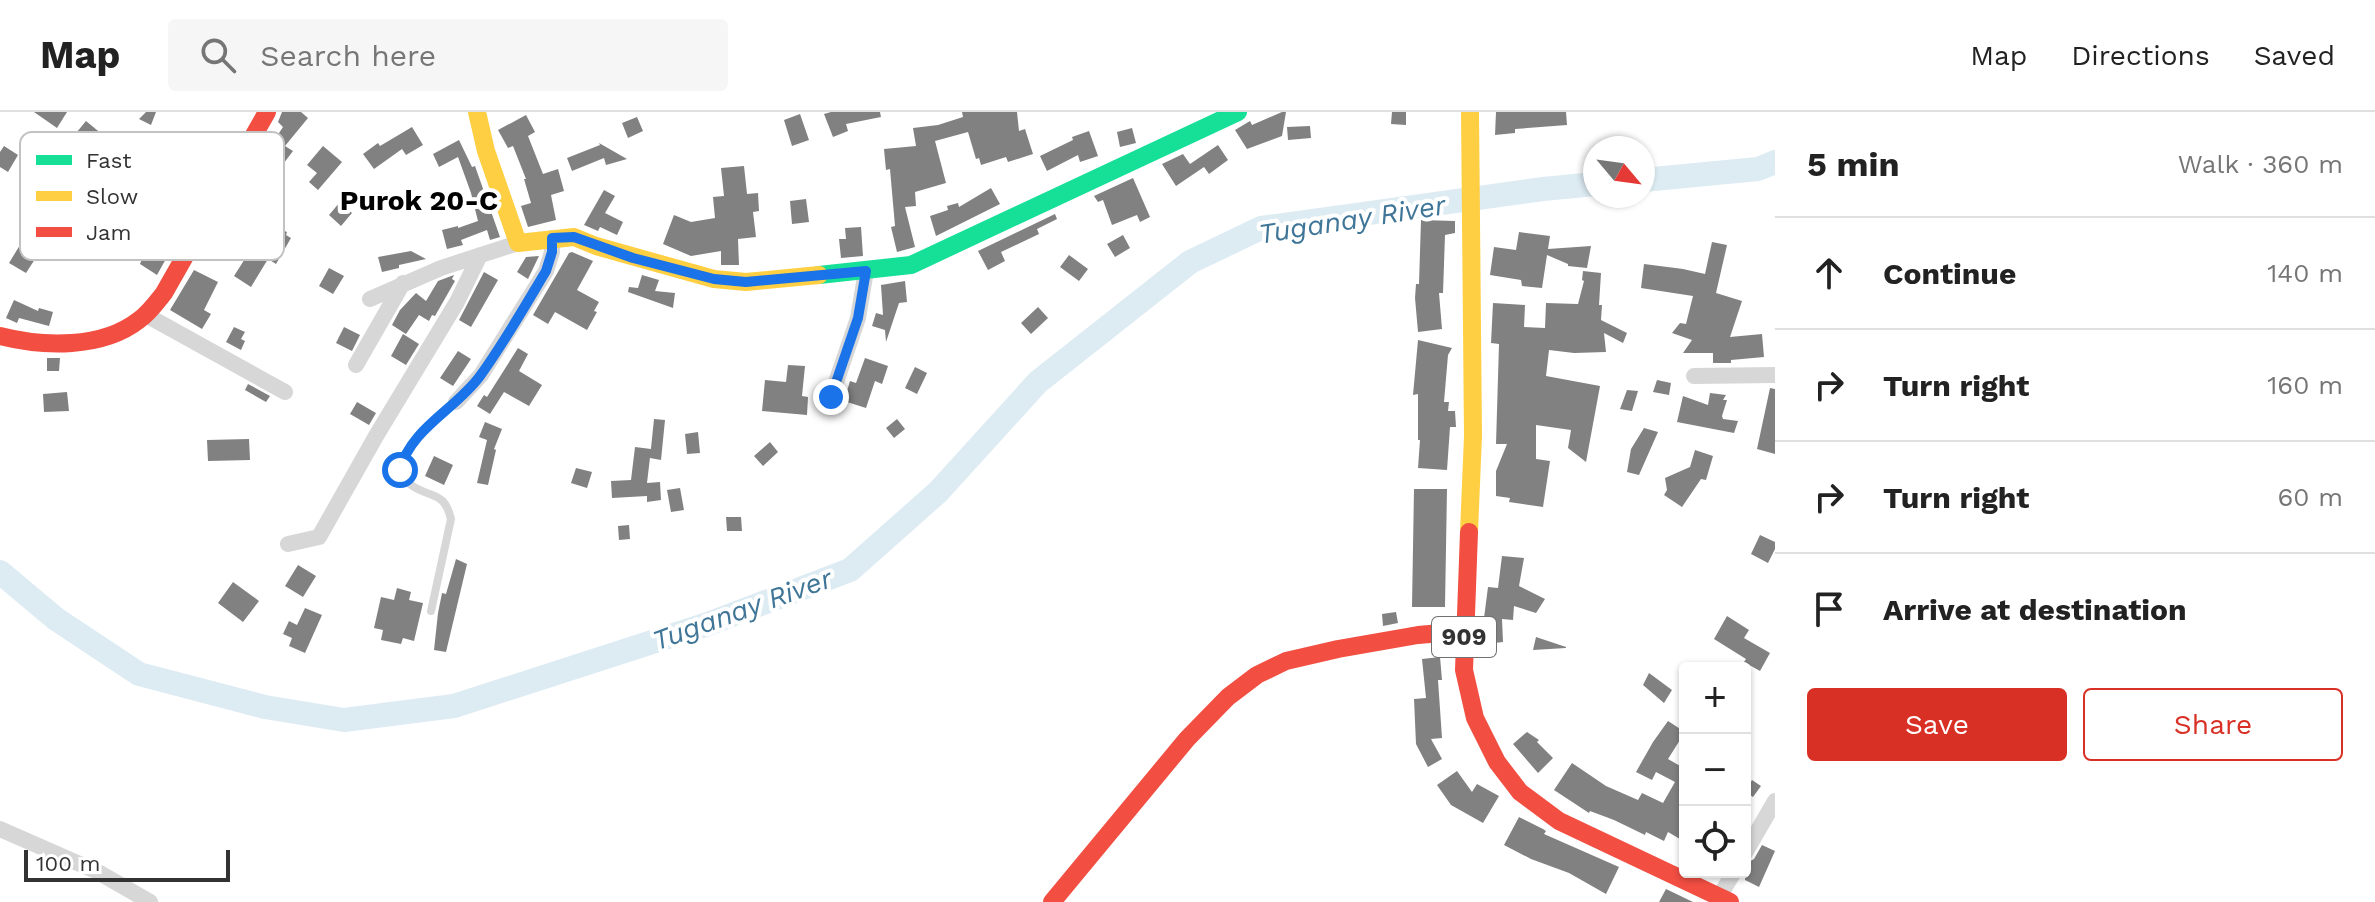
<!DOCTYPE html>
<html lang="en">
<head>
<meta charset="utf-8">
<style>
  body { margin:0; font-family:"Work Sans",sans-serif; background:#f6f6f6; color:#222 }
  .controls { position:absolute; right:24px; bottom:24px; display:grid; overflow:hidden; border-radius:8px; box-shadow:0 2px 6px #0004 }
  .controls button { width:72px; height:72px; display:grid; place-items:center; padding:0; border:0; border-bottom:2px solid #e0e0e0; background:#fff; color:#222; font:40px sans-serif }
  .compass { position:absolute; left:1583px; top:24px; width:72px; height:72px; border-radius:50%; background:#fff; box-shadow:0 2px 6px #0004; rotate:119deg }
  .scale { position:absolute; left:24px; bottom:20px; width:206px; box-sizing:border-box; padding-left:8px; border:4px solid #333; border-top:0; font-size:22px; line-height:28px; white-space:nowrap; color:#333; -webkit-text-stroke:6px #fff; paint-order:stroke }
  .stop { position:absolute; width:24px; height:24px; margin:-18px; border:6px solid #1a73e8; border-radius:50%; background:#fff }
  .stop.end { background:#1a73e8; border-color:#fff; box-shadow:0 2px 8px #0008 }
  .list { margin:0; padding:0; list-style:none }
  h2 { display:flex; justify-content:space-between; align-items:center; height:104px; margin:0; padding:0 32px; font-size:34px }
  h2 small { font-size:26px; font-weight:400; color:#767676 }
  .list li { display:grid; grid-template-columns:52px 1fr auto; gap:24px; align-items:center; box-sizing:border-box; height:112px; padding:0 32px; border-top:2px solid #e0e0e0 }
  .list b { display:block; font-size:30px; white-space:nowrap }
  .list em { font-size:26px; font-style:normal; color:#767676 }
  .actions { display:flex; gap:16px; padding:24px 32px }
  .actions a { flex:1; padding:18px 0; border:2px solid #d93025; border-radius:8px; text-align:center; font-size:28px; color:#d93025 }
  .actions .main { background:#d93025; color:#fff }
  .icon { flex:none; width:44px; height:44px; fill:none; stroke:currentColor; stroke-width:2; stroke-linecap:round; stroke-linejoin:round }
  .map { position:relative; flex:none; width:1775px; height:790px; overflow:hidden }
  header { display:flex; align-items:center; gap:48px; box-sizing:border-box; height:112px; padding:0 40px; background:#fff; border-bottom:2px solid #e0e0e0 }
  header strong { font-size:38px }
  nav { display:flex; gap:44px; margin-inline-start:auto; font-size:28px }
  .search { width:560px; height:72px; background:#f6f6f6; display:flex; align-items:center; gap:20px; box-sizing:border-box; padding:0 28px; border-radius:8px; color:#767676; font-size:30px }
  main { display:flex }
  aside { flex:1; background:#fff }
  .map>svg:first-child { display:block }
  .lines { fill:none; stroke-linecap:round; stroke-linejoin:round }
  .river { stroke:#ddebf3; stroke-width:24 }
  .building { fill:#818181 }
  .lane { stroke:#d7d7d7; stroke-width:8 }
  .street { stroke:#d7d7d7; stroke-width:16 }
  .fast { stroke:#16e098; stroke-width:18 }
  .slow { stroke:#ffcf43; stroke-width:18 }
  .jam { stroke:#f24e42; stroke-width:18 }
  .route { stroke:#1a73e8; stroke-width:10 }
  .labels { text-anchor:middle; stroke-width:8; stroke-linejoin:round; paint-order:stroke }
  .shield { fill:#fff; stroke:#707070; stroke-width:2 }
  .shield-label { font-size:24px; font-weight:bold; fill:#333 }
  .neighbourhood-label { font-size:28px; font-weight:bold; fill:#000; stroke:#fff }
  .water-label { font-size:28px; font-style:italic; fill:#3f7597; stroke:#fff }
  .key { fill:#fff; stroke:#c2c2c2; stroke-width:2 }
  .key-label { font-size:22px; fill:#333 }
</style>
</head>
<body>
<header>
<strong>Map</strong>
<div class="search"><svg class="icon" aria-label="search" viewBox="0 0 24 24"><circle cx="10" cy="10" r="6"/><path d="M15 15l6 6"/></svg>Search here</div>
<nav><a>Map</a><a>Directions</a><a>Saved</a></nav>
</header>
<main>
<div class="map">
<svg width="1775" height="790" viewBox="0 0 1775 790">
  <rect width="100%" height="100%" fill="#fff"/>
  <g class="lines">
    <path class="river" d="M1643,68l115,-11 17,-7
      M0,460l56,47 83,55 126,33 79,13 110,-14 254,-82 142,-54 88,-78 100,-110 152,-120 71,-34 282,-39 52,-5"/>
  </g>
  <path class="building" d="M34,0h33l-10,16z
    M146,0h10l-5,13 -12,-6z
    M282,0h19l7,6 -23,28 8,5 -31,41 -13,-12 15,-18 -3,-2 22,-33 -5,-5z
    M831,0h49l1,5 -35,7 2,7 -15,6 -9,-23z
    M962,0h55l2,19 6,-2 8,25 -25,8 -2,-5 -25,8 -2,-7 -3,1 -8,-27 -33,9 11,42 -31,9 1,14 -11,1 10,40 -18,5 -6,-25 4,-1 -5,-57 -4,1 -2,-21 32,-3 -3,-18 25,-3 25,-8z
    M1282,0h4l-4,24 -35,13 -12,-19 15,-9 2,4z
    M1392,0h14v13l-15,-1z
    M1496,0h70l1,13 -52,4v4l-20,2z
    M800,2l9,26 -17,6 -8,-26z
    M526,3l9,17 -7,4 15,38 15,-5 6,22 -13,4 5,25 -28,7 -7,-21 10,-3 -7,-24h2l-13,-33 -5,2 -10,-18z
    M637,5l6,14 -15,7 -6,-15z
    M86,9l17,14 -19,23 -17,-14z
    M1310,14l1,12 -23,2 -1,-13z
    M412,15l11,18 -17,10 -4,-6 -28,20 -11,-15 15,-11 2,3z
    M1132,16l4,15 -16,4 -3,-15z
    M1089,19l9,25 -18,6 -2,-7 -31,16 -7,-15 33,-16 -1,-3z
    M459,28l13,27 3,-1 25,71 -10,3 -3,-10 -26,10 2,5 -16,4 -5,-19 16,-4v2l20,-7 -7,-28 -13,-36 -19,10 -6,-13z
    M599,31l28,16 -21,6 -2,-7 -32,13 -5,-13 33,-13z
    M1218,33l10,15 -19,14 -5,-7 -28,19 -14,-22 21,-10 7,10z
    M4,34l14,9 -10,17 -8,-5v-15z
    M323,34l19,16 -24,28 -9,-8 8,-9 -10,-8z
    M744,54l3,28 11,-1 1,18 -6,1 3,25 -18,2 1,26h-18v-14l-30,5 -28,-12 11,-29 17,7 24,-4 -2,-21 11,-1 -3,-28z
    M1133,66l17,39 -10,5 -3,-7 -25,10 -9,-25 -5,2 -4,-6z
    M991,76l9,16 -64,32 -6,-20 18,-6 -1,-4 11,-3 1,4z
    M604,78l11,6 -10,17 18,9 -6,13 -17,-8 -2,4 -14,-6z
    M806,87l3,23 -17,2 -2,-23z
    M340,90l12,11 -11,13 -12,-11z
    M1055,102l2,5 -20,10 2,5 -38,18 4,9 -17,9 -10,-19z
    M223,108l36,19 9,-15 19,8 -1,3 5,3 -15,26 -8,-5 -17,28 -17,-11 14,-22 -34,-18z
    M1421,108l34,1v12l-10,2 -2,58h-4l3,36 -24,3 -3,-34 1,-14h3z
    M113,115l38,19 5,-8 16,10 -15,27 -17,-11 2,-5 -37,-18z
    M861,115l2,29 -22,2 -2,-19h7l-1,-11z
    M1519,120l31,4 -2,13 43,-3 -4,22 -19,-2v-2l-21,-9 -5,33 -20,-2 -1,-6 -31,-5 4,-28 22,3z
    M1123,123l7,13 -15,9 -8,-13z
    M79,126l14,9 -9,14 -14,-8z
    M1712,130l15,3 -11,48 26,8 -12,36 32,-3 2,23 -33,3v3h-18v-10h-30l9,-13 -20,-7 8,-10 6,1 7,-28 -52,-8 3,-24 39,5 22,5z
    M20,133l17,11 -11,17 -17,-10z
    M411,139l15,8 -27,6v3l-17,4 -4,-15z
    M572,140l21,9 -16,29 22,12 -5,9 3,1 -10,18 -32,-18 -7,12 -15,-9 36,-62z
    M1069,143l19,14 -9,12 -19,-14z
    M539,144l-11,23 -11,-7 9,-15z
    M329,156l15,8 -11,18 -14,-8z
    M194,158l24,12 -14,28 7,4 -9,15 -32,-19z
    M1583,159l18,2 -2,32h3l-1,15 26,13 -4,10 -19,-10 2,19 -32,1 -25,-3 -3,26 54,10 -14,76 -18,-14 3,-18 -35,-5v34l14,2 -7,46 -34,-5 1,-4 -14,-2v-25l11,-27h-11l3,-100 -8,-1 2,-40 32,2 -1,22 21,1 1,-25 32,1 6,-23 -2,-1z
    M484,160l14,8 -27,47 -12,-7z
    M454,163l-2,4 3,2 -20,35 -3,-1 -3,6 -10,-6 -13,19 -14,-9 8,-15 16,-17 10,8 12,-20z
    M642,163l17,5 -4,11 20,2 -2,15 -45,-16 1,-5 9,1z
    M905,169l2,21 -8,1 -13,39 -1,-12 -13,-4 4,-13 7,2 -2,-30z
    M14,188l24,11 1,-3 14,4 -4,14 -30,-8 -2,5 -11,-5z
    M1038,195l10,11 -17,16 -10,-11z
    M234,215l11,5 -4,7 4,2 -4,9 -15,-8z
    M344,215l16,8 -8,16 -16,-8z
    M403,222l16,10 -13,21 -15,-9z
    M1418,228l34,8 -4,7 -4,47h5l-1,9h7l1,16h-6l-3,43 -29,-2 2,-28h-2v-46l-5,1z
    M518,236l10,6 -9,17 23,14 -13,21 -25,-14 -14,22 -13,-8 7,-11 3,2z
    M458,239l13,8 -18,27 -13,-8z
    M47,246h13l-1,13h-12z
    M865,246l23,8 -6,18 -7,-3 -9,27 -22,-7 6,-20 6,2z
    M788,253l17,1 -3,30 6,1 -1,18 -45,-4 3,-31 21,2z
    M915,255l12,6 -10,21 -12,-6z
    M1657,268l14,3 -2,12 -16,-3z
    M248,272l22,12 -4,6 -21,-12z
    M1770,276l5,1v65l-18,-5z
    M1627,278l11,1 -6,20 -12,-2z
    M67,280l2,19 -25,1 -1,-18z
    M1710,281l16,2 -3,5h4l-5,16 1,3 15,2 -4,12 -57,-11 6,-26 25,9z
    M357,290l19,11 -7,12 -19,-11z
    M654,307l11,1 -4,40 -11,-2z
    M897,307l8,10 -11,9 -8,-10z
    M485,310l17,7 -8,20 2,1 -8,35 -11,-2 10,-43 -8,-3z
    M1644,316l14,4 -19,43 -12,-3 4,-23z
    M698,320l2,21 -13,1 -2,-20z
    M249,327l1,21 -42,1 -1,-21z
    M770,330l8,10 -15,14 -9,-10z
    M635,335l16,2 -4,34 13,-1 1,18 -14,2v-6l-35,2 -1,-17 20,-1z
    M1695,338l18,6 -7,24 -5,-1 -19,28 -18,-12 3,-5 -2,-12 25,-11z
    M434,344l19,9 -9,20 -19,-9z
    M576,356l16,4 -5,16 -16,-5z
    M680,376l4,22 -13,2 -4,-22z
    M1414,377h33l-2,118h-33z
    M726,405h15l1,14h-15z
    M629,413l1,14 -11,1 -1,-14z
    M1760,423l15,7v7l-7,14 -17,-9z
    M1502,444l22,2 -5,28 26,13 -9,14 -22,-7 -1,14 -11,-1 1,23 -17,2 -2,-26 4,-31 10,1z
    M456,447l11,5 -21,88 -12,-2 4,-37 4,-20 4,1z
    M298,453l18,11 -13,21 -18,-11z
    M233,470l26,19 -16,21 -25,-19z
    M397,476l14,4 -2,8 14,3 -9,38 -11,-3 -2,6 -20,-4 2,-10 -9,-2 7,-31 13,3z
    M305,496l17,7 -17,38 -16,-7 3,-8 -9,-4 6,-13 8,4z
    M1396,500l2,11 -15,3 -1,-12z
    M1727,504l22,14 -5,8 26,15 -10,18 -16,-9 2,-3 -32,-20z
    M1536,525l30,10v1l-33,2z
    M1440,545l2,23h-4l4,58 -11,1 11,20 -14,8 -12,-23 -2,-45 12,-1 -4,-39z
    M1649,561l23,17 -8,13 -21,-18z
    M1668,609l17,11 -17,27 14,8 3,-5v80l-17,-10 -4,9 -18,-9 -1,3 -31,-15 -24,-9 -1,2 -35,-23 18,-27 34,23 32,14 4,-7 21,10 12,-21 -19,-10 -4,8 -16,-8 17,-30z
    M1527,620l12,8 -2,2 16,16 -15,15 -25,-29z
    M1457,659l15,21 5,-8 22,12 -16,27 -32,-18 -14,-20z
    M1752,668l9,6 -8,11 -8,-5z
    M1519,705l24,12 3,2 -2,3 75,33 -13,27 -37,-21 -38,-14 -27,-14z
    M1762,733l13,6 -16,36 -14,-7v-16l9,-5z
    M1666,777l27,13h-34z"/>
  <g class="lines">
    <path class="lane" d="M431,499l20,-92c-7,-29 -20,-20 -40,-34 -32,-21 28,-69 45,-83"/>
    <path class="street" d="M50,53l141,81
      M370,187l71,-31 77,-25
      M146,203l139,77
      M356,253l47,-82
      M1694,264l81,-1
      M831,285l27,-79 8,-47
      M456,290l25,-27 65,-104 6,-19v-14
      M288,432l31,-7 57,-101 81,-134 23,-47
      M0,717l98,43 52,30
      M1745,741l30,-52
      M1719,785l15,-25"/>
    <path class="fast" d="M819,163l92,-10 327,-153"/>
    <path class="slow" d="M477,0l9,39 32,92 56,-6 22,9 118,33 32,3 73,-7
      M1469,420l4,-96 -3,-324"/>
    <path class="jam" d="M0,224c43,11 102,13 139,-16 10,-7 17,-17 25,-27l103,-181
      M1469,420l-5,138 11,48 22,44 23,30 39,29 171,81
      M1052,790l135,-163 41,-42 29,-22 29,-14 52,-12 80,-14 46,-4"/>
  </g>
  <g class="lines">
    <path class="route" d="M400,358c10,-41 56,-61 80,-94 24,-33 45,-70 66,-105l6,-19v-14l22,-1 59,21 81,21 32,3 120,-11 -8,47 -27,79"/>
  </g>
  <g class="labels">
    <rect class="shield" x="1432" y="505" width="64" height="40" rx="6"/>
    <g class="shield-label">
      <text x="1464" y="533">909</text>
    </g>
    <g class="neighbourhood-label">
      <text x="419" y="98">Purok 20-C</text>
    </g>
    <g class="water-label">
      <text transform="translate(1352 107) rotate(-9)" y="10">Tuganay River</text>
      <text transform="translate(742 497) rotate(-20)" y="10">Tuganay River</text>
    </g>
  </g>
  <rect x="20" y="20" width="264" height="128" rx="12" class="key"/>
  <rect x="36" y="43" width="36" height="10" fill="#16e098"/>
  <rect x="36" y="79" width="36" height="10" fill="#ffcf43"/>
  <rect x="36" y="115" width="36" height="10" fill="#f24e42"/>
  <g class="key-label">
    <text x="86" y="56">Fast</text>
    <text x="86" y="92">Slow</text>
    <text x="86" y="128">Jam</text>
  </g>
</svg>
<div class="controls">
<button>+</button>
<button>−</button>
<button><svg class="icon" aria-label="locate" viewBox="0 0 24 24"><circle cx="12" cy="12" r="6"/><path d="M12 2v4M12 18v4M2 12h4M18 12h4"/></svg></button>
</div>
<svg class="compass" viewBox="-18 -18 36 36"><path d="M0-13l5 13h-10z" fill="#e53935"/><path d="M0 13l5-13h-10z" fill="#767676"/></svg>
<div class="scale">100 m</div>
<div class="stop" style="left:400px;top:358px"></div>
<div class="stop end" style="left:831px;top:285px"></div>
</div>
<aside>
<h2>5 min<small>Walk · 360 m</small></h2>
<ul class="list">
<li><svg class="icon" aria-label="ahead" viewBox="0 0 24 24"><path d="M12 20V5M6 11l6-6 6 6"/></svg><div><b>Continue</b></div><em>140 m</em></li>
<li><svg class="icon" aria-label="right" viewBox="0 0 24 24"><path d="M7 20v-9h11M14 6l5 5-5 5"/></svg><div><b>Turn right</b></div><em>160 m</em></li>
<li><svg class="icon" aria-label="right" viewBox="0 0 24 24"><path d="M7 20v-9h11M14 6l5 5-5 5"/></svg><div><b>Turn right</b></div><em>60 m</em></li>
<li><svg class="icon" aria-label="arrive" viewBox="0 0 24 24"><path d="M6 21V4h12l-3 4 3 4H6"/></svg><div><b>Arrive at destination</b></div></li>
</ul>
<div class="actions"><a class="main">Save</a><a>Share</a></div>
</aside>
</main>
</body>
</html>
